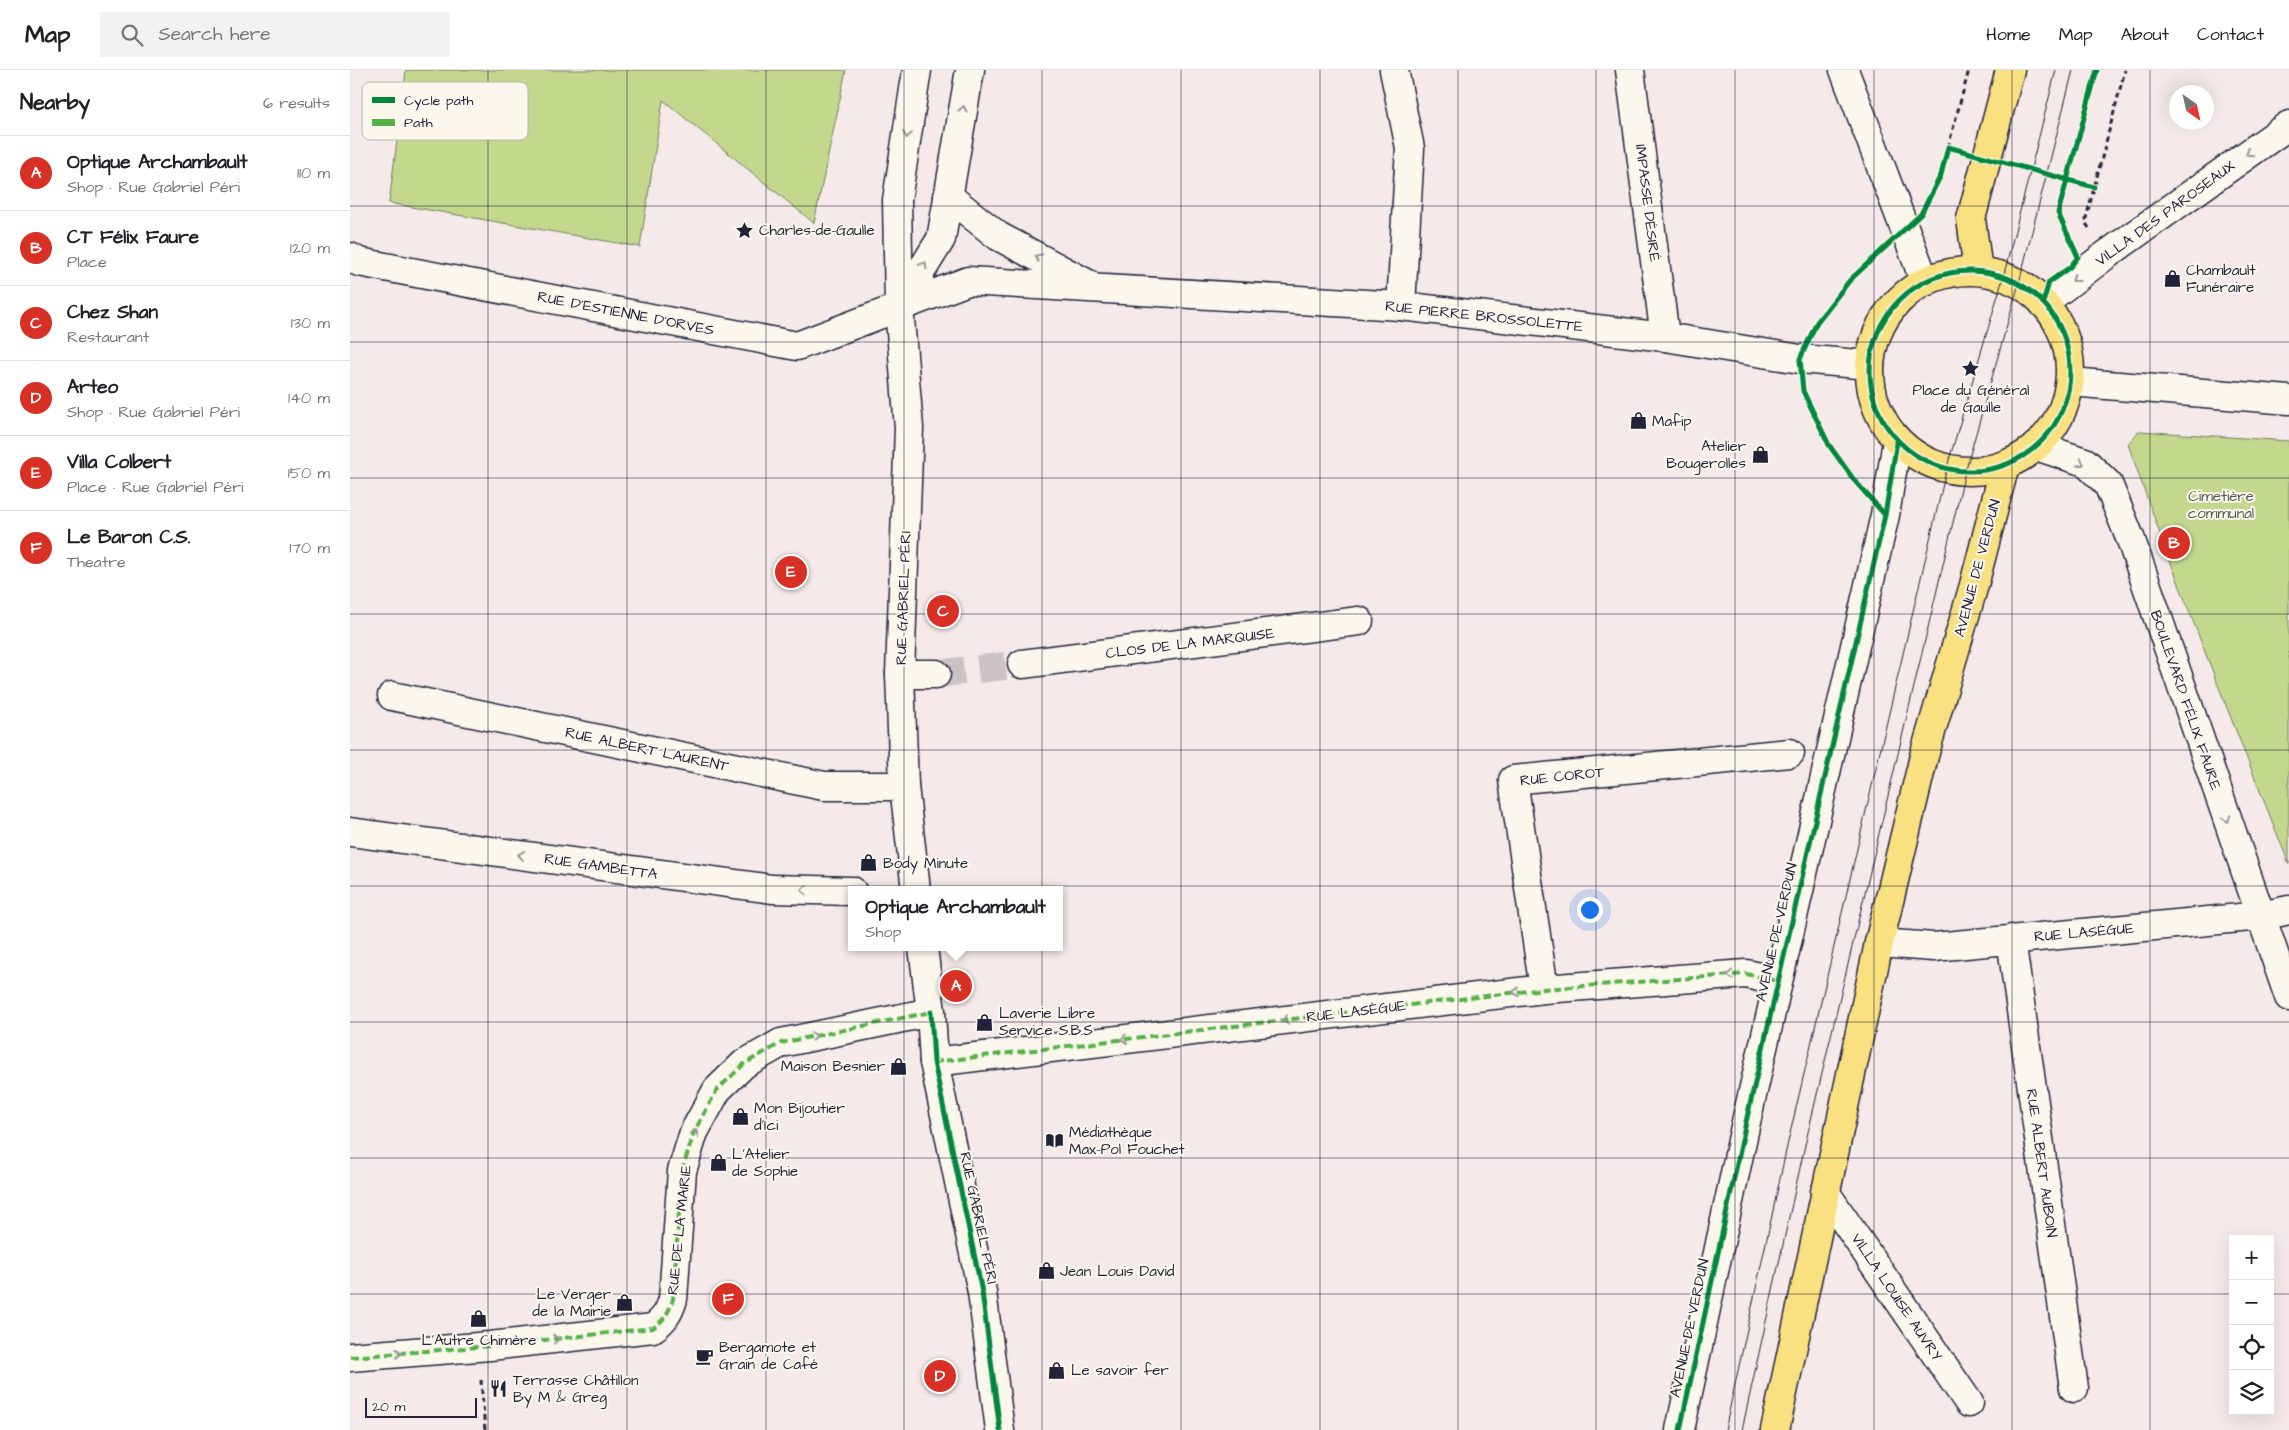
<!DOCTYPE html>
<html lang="en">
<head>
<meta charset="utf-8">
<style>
  body { margin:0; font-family:"Architects Daughter",sans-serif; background:#f2f2f2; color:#202124 }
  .controls { position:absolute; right:15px; bottom:15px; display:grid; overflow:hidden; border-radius:0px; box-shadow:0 5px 20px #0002 }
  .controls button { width:45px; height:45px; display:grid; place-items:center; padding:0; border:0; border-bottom:1px solid #e0e0e0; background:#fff; color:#202124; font:25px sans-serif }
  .compass { position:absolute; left:1819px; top:15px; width:45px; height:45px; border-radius:50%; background:#fff; box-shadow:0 5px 20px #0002; rotate:146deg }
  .scale { position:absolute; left:15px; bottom:12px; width:112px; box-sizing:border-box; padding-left:5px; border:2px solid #22223b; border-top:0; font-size:14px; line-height:18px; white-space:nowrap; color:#22223b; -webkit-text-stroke:4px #fbf7ec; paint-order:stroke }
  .you { position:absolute; left:1239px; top:839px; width:18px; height:18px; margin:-12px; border:4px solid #fff; border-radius:50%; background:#1a73e8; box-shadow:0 0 0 8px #1a73e833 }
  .badge { display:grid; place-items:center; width:32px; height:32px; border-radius:50%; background:#d93025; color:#fff; font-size:16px; font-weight:700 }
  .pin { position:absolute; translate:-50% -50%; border:2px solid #fff; box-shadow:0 1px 5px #0006 }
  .popup { position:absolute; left:498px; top:816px; width:215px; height:65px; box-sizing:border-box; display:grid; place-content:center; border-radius:0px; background:#fff; filter:drop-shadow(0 1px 4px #0005); font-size:16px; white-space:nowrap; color:#757577 }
  .popup b { font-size:19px; color:#202124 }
  .popup::after { content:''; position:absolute; left:50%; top:100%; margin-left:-10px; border:10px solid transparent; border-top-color:#fff }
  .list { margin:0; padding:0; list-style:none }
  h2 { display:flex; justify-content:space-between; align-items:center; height:65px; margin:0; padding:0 20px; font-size:21px }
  h2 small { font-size:16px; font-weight:400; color:#757577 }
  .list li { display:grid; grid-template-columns:32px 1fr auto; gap:15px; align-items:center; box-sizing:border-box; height:75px; padding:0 20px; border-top:1px solid #e0e0e0 }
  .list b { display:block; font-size:19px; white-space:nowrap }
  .list p { margin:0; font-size:16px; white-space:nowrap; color:#757577 }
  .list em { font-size:16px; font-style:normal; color:#757577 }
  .icon { flex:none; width:28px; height:28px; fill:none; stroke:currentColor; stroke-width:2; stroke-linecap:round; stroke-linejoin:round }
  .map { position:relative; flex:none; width:1939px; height:1360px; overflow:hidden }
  header { display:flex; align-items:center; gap:30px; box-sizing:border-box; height:70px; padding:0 25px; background:#fff; border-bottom:1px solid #e0e0e0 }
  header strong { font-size:24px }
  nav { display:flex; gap:28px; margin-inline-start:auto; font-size:18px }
  .search { width:350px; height:45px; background:#f2f2f2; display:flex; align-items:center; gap:12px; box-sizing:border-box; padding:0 18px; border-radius:0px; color:#757577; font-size:19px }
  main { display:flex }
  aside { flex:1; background:#fff }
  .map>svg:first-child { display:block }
  .green { fill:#c3d88d; stroke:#727d64 }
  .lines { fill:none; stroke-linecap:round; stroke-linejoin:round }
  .minor-tunnel { stroke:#cbc2c6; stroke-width:28; stroke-dasharray:28 14; stroke-linecap:butt }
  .minor-casing { stroke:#22223b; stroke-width:31 }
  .tertiary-casing { stroke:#22223b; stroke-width:31 }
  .secondary-casing { stroke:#22223b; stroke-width:31 }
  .primary-casing { stroke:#22223b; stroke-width:31 }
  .path { stroke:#22223b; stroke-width:3; stroke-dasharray:5 4; stroke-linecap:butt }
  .minor { stroke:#fbf7ec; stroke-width:28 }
  .tertiary { stroke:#fbf7ec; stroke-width:28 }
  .secondary { stroke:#fbf7ec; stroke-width:28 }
  .primary { stroke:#f9e181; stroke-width:28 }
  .tram { stroke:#22223b; stroke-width:1 }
  .quiet { stroke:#55b146; stroke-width:4; stroke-dasharray:8 4; stroke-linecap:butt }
  .cycleway-casing { stroke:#fbf7ec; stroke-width:8 }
  .cycleway { stroke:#00873e; stroke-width:5 }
  .oneway { stroke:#99979c }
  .grid { fill:none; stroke:#22223b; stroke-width:1; stroke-opacity:0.55 }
  .labels { text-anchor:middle; stroke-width:4; stroke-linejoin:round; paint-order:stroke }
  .street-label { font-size:15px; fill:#22223b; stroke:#fbf7ec }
  .poi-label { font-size:15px; fill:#22223b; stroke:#fbf7ec; text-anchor:start }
  .park-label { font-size:15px; fill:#525954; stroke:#fbf7ec }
  .key { fill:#fbf7ec; stroke:#bab7b7; stroke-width:1 }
  .key-label { font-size:14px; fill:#22223b }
</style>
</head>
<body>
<header>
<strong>Map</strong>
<div class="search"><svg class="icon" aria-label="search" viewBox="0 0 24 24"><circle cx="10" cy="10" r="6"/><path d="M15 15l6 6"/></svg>Search here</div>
<nav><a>Home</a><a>Map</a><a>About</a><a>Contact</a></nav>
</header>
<main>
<aside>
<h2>Nearby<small>6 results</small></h2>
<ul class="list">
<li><span class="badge">A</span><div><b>Optique Archambault</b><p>Shop · Rue Gabriel Péri</p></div><em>110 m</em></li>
<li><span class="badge">B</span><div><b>CT Félix Faure</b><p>Place</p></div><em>120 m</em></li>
<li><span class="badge">C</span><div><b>Chez Shan</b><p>Restaurant</p></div><em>130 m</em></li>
<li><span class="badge">D</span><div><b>Arteo</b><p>Shop · Rue Gabriel Péri</p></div><em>140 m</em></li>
<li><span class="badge">E</span><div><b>Villa Colbert</b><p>Place · Rue Gabriel Péri</p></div><em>150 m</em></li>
<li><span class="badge">F</span><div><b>Le Baron C.S.</b><p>Theatre</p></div><em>170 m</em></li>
</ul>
</aside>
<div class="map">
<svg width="1939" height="1360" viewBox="0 0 1939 1360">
  <rect width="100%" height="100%" fill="#f5eae9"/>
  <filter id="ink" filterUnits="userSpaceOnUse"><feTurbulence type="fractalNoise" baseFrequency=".02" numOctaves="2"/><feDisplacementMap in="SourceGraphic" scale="10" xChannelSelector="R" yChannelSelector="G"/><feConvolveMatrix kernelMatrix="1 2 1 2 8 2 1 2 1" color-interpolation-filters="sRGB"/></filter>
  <g filter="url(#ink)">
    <path class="green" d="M56,0h440l-32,153 -151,-123 -23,147 -251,-44z
      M1789,361l150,10v423c-55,-139 -112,-278 -161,-420z"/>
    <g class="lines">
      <path class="minor-tunnel" d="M586,604l86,-10"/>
      <defs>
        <path id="minor" d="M1044,0l16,78 -9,158
          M1280,0l35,267
          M1494,0l81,212
          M1693,233l63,-48 183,-130
          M1686,376l49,16 23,22 23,56 158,457
          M672,594l337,-43
          M550,604h36
          M42,626l432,90h80
          M0,762l422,57 80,2
          M1661,869l63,449
          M1529,873l55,4 327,-31 28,-6
          M1194,919l-31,-209 277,-27
          M584,992l610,-73 202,-15 32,7
          M1475,1122l144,211
          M0,1287l140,-11 163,-18c11,-8 16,-15 20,-29l9,-128 12,-39 23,-42 27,-26 37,-21 150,-31
          M1330,1360l66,-308 139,-607 12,-74"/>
        <path id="tertiary" d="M549,237l42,-68 29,-169
          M566,820l-12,-104 -4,-112 9,-246 -10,-121 -2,-107 20,-130
          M573,877l8,65 3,50 48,230 18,138"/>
        <path id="secondary" d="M598,126l50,40 90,48
          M0,187l9,5 438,84 171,-65 433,25 264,31 135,22 70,6
          M1720,312l219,18"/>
        <path id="primary" d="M1628,201l-7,-52 39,-149
          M1520 301a100 100 0 1 1 200 0a100 100 0 1 1-200 0Z
          M1425,1360l104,-487 45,-187 50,-171 31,-120"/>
      </defs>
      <use href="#minor" class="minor-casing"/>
      <use href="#tertiary" class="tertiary-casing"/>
      <use href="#secondary" class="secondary-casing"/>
      <use href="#primary" class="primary-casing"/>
      <path class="path" d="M1598,77l21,-77
        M1739,158l-4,-6 40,-152
        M131,1310l4,50"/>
      <use href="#minor" class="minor"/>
      <use href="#tertiary" class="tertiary"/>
      <use href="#secondary" class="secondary"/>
      <use href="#primary" class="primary"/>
      <path class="tram" d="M1375,1360l63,-288 159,-675 56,-189 53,-208
        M1392,1360l63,-285 160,-673 54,-189 54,-213"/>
      <path class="quiet" d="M584,992l610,-73 202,-15 32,7
        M0,1287l140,-11 163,-18c11,-8 16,-15 20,-29l9,-128 12,-39 23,-42 27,-26 37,-21 150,-31"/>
      <defs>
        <path id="cycleway" d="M1520 301a100 100 0 1 1 200 0a100 100 0 1 1-200 0Z
          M1693,233l6,-21 21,-15 8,-10 -20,-44 39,-143
          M1535,445l-31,-35 -25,-35 -26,-54 -3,-32 17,-37 33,-42 71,-66 20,-39 7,-28 146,40
          M581,942l3,50 48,230 18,138
          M1330,1360l66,-308 139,-607 12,-74"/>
      </defs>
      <use href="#cycleway" class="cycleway-casing"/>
      <use href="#cycleway" class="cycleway"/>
    </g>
    <defs><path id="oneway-chevron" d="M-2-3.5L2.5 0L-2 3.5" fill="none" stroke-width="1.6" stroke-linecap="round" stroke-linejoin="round" transform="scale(1.25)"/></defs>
    <g class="oneway">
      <use href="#oneway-chevron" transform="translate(613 39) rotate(-80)"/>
      <use href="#oneway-chevron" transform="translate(557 65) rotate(99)"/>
      <use href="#oneway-chevron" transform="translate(1899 83) rotate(145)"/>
      <use href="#oneway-chevron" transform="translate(688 187) rotate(-152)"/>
      <use href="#oneway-chevron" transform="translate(574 195) rotate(-58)"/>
      <use href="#oneway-chevron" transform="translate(1725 209) rotate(143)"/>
      <use href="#oneway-chevron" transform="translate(1731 393) rotate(27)"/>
      <use href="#oneway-chevron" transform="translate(1877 749) rotate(71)"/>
      <use href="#oneway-chevron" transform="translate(171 785) rotate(-172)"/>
      <use href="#oneway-chevron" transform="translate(454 820) rotate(-179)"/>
      <use href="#oneway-chevron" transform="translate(1380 905) rotate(176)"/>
      <use href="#oneway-chevron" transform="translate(1166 922) rotate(173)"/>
      <use href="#oneway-chevron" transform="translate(935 950) rotate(173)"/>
      <use href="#oneway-chevron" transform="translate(464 966) rotate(-12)"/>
      <use href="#oneway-chevron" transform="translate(774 969) rotate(173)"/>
      <use href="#oneway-chevron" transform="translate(345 1063) rotate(-68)"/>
      <use href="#oneway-chevron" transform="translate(206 1269) rotate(-6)"/>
      <use href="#oneway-chevron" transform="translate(49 1283) rotate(-4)"/>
    </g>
  </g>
  <path class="grid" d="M138,0v1360M277,0v1360M416,0v1360M554,0v1360M692,0v1360M831,0v1360M970,0v1360M1108,0v1360M1246,0v1360M1385,0v1360M1524,0v1360M1662,0v1360M1800,0v1360M0,136h1939M0,272h1939M0,408h1939M0,544h1939M0,680h1939M0,816h1939M0,952h1939M0,1088h1939M0,1224h1883M1920,1224h19"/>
  <defs>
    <symbol id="sight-bare" viewBox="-9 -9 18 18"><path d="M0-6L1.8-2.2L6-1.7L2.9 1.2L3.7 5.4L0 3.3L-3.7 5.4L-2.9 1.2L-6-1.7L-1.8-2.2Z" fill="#22223b" stroke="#fbf7ec" stroke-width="2.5" paint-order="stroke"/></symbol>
    <symbol id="shop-bare" viewBox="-9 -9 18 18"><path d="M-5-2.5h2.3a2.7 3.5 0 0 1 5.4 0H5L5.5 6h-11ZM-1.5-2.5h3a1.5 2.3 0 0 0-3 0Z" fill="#22223b" stroke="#fbf7ec" stroke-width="2.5" paint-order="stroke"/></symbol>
    <symbol id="library-bare" viewBox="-9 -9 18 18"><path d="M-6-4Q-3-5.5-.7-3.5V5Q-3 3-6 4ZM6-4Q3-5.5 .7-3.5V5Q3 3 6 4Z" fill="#22223b" stroke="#fbf7ec" stroke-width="2.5" paint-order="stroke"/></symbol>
    <symbol id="cafe-bare" viewBox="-9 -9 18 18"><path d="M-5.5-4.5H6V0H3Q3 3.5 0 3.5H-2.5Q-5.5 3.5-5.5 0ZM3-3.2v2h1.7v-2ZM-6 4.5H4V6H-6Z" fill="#22223b" stroke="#fbf7ec" stroke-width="2.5" paint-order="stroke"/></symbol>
    <symbol id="restaurant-bare" viewBox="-9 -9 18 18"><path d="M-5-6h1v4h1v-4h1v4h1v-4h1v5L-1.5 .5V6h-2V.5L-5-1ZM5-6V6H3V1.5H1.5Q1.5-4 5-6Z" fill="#22223b" stroke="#fbf7ec" stroke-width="2.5" paint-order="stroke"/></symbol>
  </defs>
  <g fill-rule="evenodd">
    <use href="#sight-bare" x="382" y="148" width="25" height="25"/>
    <use href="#shop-bare" x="1810" y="196" width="25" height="25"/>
    <use href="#sight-bare" x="1608" y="286" width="25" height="25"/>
    <use href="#shop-bare" x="1276" y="338" width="25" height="25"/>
    <use href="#shop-bare" x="1398" y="372" width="25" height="25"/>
    <use href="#shop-bare" x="506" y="780" width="25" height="25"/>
    <use href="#shop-bare" x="622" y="940" width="25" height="25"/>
    <use href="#shop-bare" x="536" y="984" width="25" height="25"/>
    <use href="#shop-bare" x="378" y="1034" width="25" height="25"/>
    <use href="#library-bare" x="692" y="1058" width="25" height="25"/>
    <use href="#shop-bare" x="356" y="1080" width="25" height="25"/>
    <use href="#shop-bare" x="684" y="1188" width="25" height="25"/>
    <use href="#shop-bare" x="262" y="1220" width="25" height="25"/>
    <use href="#shop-bare" x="116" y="1236" width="25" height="25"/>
    <use href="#cafe-bare" x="342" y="1274" width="25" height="25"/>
    <use href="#shop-bare" x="694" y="1288" width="25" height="25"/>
    <use href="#restaurant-bare" x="136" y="1306" width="25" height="25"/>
  </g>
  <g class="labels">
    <g class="street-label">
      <text transform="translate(1298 133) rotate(83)" y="5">IMPASSE DÉSIRÉ</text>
      <text transform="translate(1815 143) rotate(-36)" y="5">VILLA DES PAROSEAUX</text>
      <text transform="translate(276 243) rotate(11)" y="5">RUE D'ESTIENNE D'ORVES</text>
      <text transform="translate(1134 246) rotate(6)" y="5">RUE PIERRE BROSSOLETTE</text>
      <text transform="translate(1627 498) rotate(-75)" y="5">AVENUE DE VERDUN</text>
      <text transform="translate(553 528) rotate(-88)" y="5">RUE GABRIEL PÉRI</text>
      <text transform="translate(840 573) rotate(-7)" y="5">CLOS DE LA MARQUISE</text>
      <text transform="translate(1836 630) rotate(71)" y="5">BOULEVARD FÉLIX FAURE</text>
      <text transform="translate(297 679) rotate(12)" y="5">RUE ALBERT LAURENT</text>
      <text transform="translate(1212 706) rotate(-6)" y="5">RUE COROT</text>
      <text transform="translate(251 796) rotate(8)" y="5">RUE GAMBETTA</text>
      <text transform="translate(1426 862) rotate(-77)" y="5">AVENUE DE VERDUN</text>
      <text transform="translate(1734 862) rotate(-5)" y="5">RUE LASÈGUE</text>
      <text transform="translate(1006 941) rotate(-7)" y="5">RUE LASÈGUE</text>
      <text transform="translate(1692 1093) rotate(82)" y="5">RUE ALBERT AUBOIN</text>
      <text transform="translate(629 1148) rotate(78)" y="5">RUE GABRIEL PÉRI</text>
      <text transform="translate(329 1160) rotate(-84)" y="5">RUE DE LA MAIRIE</text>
      <text transform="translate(1547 1227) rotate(56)" y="5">VILLA LOUISE AUVRY</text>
      <text transform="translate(1339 1258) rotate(-78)" y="5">AVENUE DE VERDUN</text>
    </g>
    <g class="poi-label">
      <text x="409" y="165">Charles-de-Gaulle</text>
      <text x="1836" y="205">Chambault<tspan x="1836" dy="17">Funéraire</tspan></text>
      <text x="1621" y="325" text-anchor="middle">Place du Général<tspan x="1621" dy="17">de Gaulle</tspan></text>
      <text x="1302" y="356">Mafip</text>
      <text x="1396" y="381" text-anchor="end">Atelier<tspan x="1396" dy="17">Bougerolles</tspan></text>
      <text x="533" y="798">Body Minute</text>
      <text x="649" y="948">Laverie Libre<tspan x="649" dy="17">Service S.B.S</tspan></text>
      <text x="535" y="1001" text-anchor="end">Maison Besnier</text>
      <text x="404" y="1043">Mon Bijoutier<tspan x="404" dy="17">d'Ici</tspan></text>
      <text x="719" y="1067">Médiathèque<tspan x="719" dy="17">Max-Pol Fouchet</tspan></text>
      <text x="382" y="1089">L'Atelier<tspan x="382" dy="17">de Sophie</tspan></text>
      <text x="710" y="1206">Jean Louis David</text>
      <text x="261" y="1229" text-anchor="end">Le Verger<tspan x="261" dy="17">de la Mairie</tspan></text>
      <text x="129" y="1275" text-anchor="middle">L’Autre Chimère</text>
      <text x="369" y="1282">Bergamote et<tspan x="369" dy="17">Grain de Café</tspan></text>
      <text x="721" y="1305">Le savoir fer</text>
      <text x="163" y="1315">Terrasse Châtillon<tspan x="163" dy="17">By M &amp; Greg</tspan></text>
    </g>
    <g class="park-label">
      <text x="1871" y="431">Cimetière<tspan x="1871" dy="17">communal</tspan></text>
    </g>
  </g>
  <rect x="12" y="12" width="166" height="58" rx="8" class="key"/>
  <rect x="22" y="27" width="23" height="6" fill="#00873e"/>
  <rect x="22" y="49" width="23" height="7" fill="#55b146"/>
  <g class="key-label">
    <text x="54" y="35">Cycle path</text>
    <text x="54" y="57">Path</text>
  </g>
</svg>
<div class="controls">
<button>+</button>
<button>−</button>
<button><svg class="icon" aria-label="locate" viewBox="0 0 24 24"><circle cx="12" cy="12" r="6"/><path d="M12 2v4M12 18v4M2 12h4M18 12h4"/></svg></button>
<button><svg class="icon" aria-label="layers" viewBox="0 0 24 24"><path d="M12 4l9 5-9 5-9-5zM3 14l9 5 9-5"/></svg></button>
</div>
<svg class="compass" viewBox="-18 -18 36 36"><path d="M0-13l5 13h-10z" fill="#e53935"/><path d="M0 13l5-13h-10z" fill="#757577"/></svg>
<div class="scale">20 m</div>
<div class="you"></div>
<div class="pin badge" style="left:606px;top:916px">A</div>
<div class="popup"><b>Optique Archambault</b>Shop</div>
<div class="pin badge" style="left:1824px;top:473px">B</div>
<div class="pin badge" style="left:593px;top:541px">C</div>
<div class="pin badge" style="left:590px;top:1306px">D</div>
<div class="pin badge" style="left:441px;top:502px">E</div>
<div class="pin badge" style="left:378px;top:1229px">F</div>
</div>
</main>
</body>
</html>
